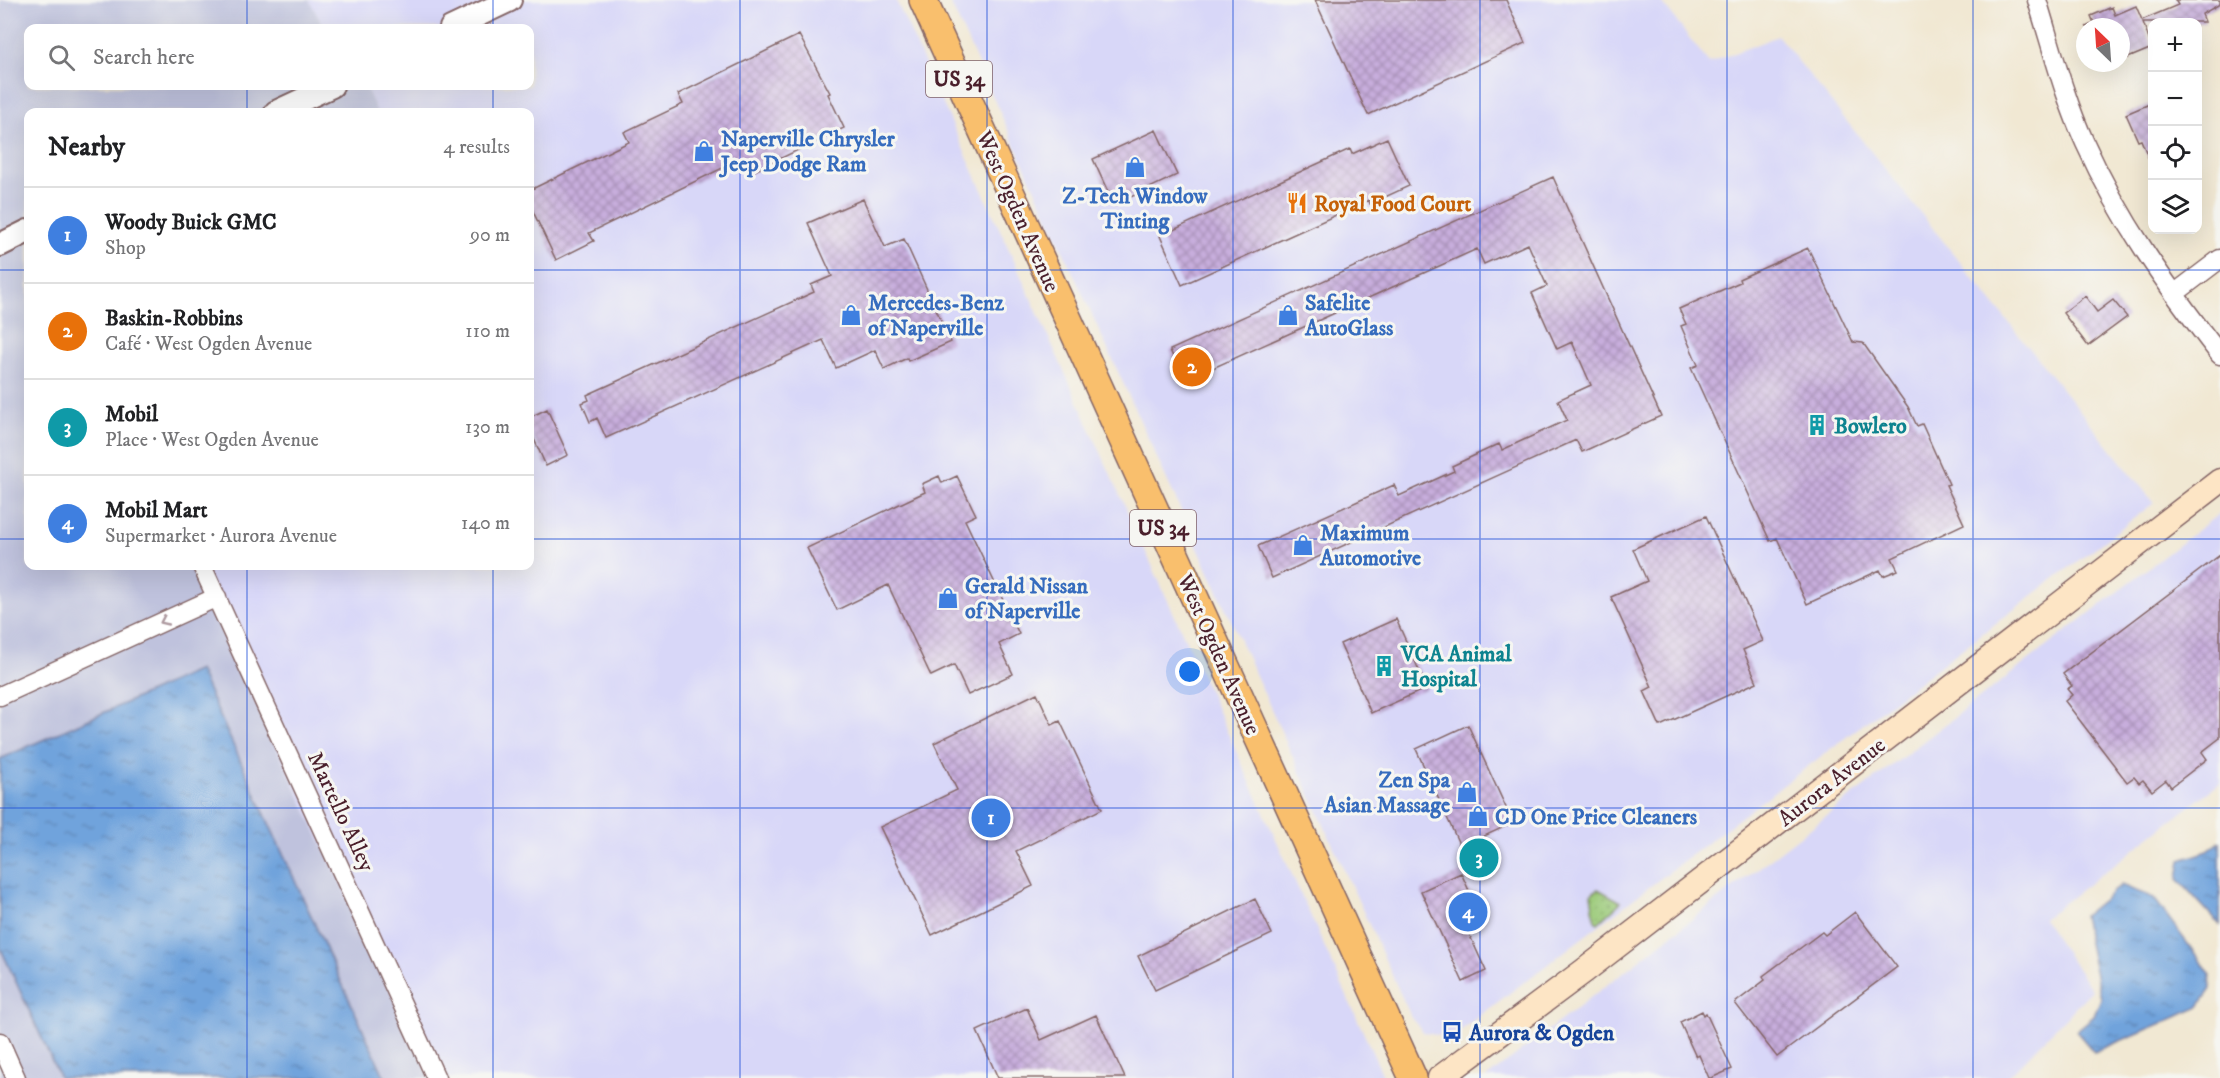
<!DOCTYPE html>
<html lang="en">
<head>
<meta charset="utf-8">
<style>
  body { margin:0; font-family:"IM FELL DW Pica",serif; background:#f6f6f6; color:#202124 }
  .controls { position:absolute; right:18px; top:18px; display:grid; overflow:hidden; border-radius:12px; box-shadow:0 6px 24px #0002 }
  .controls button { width:54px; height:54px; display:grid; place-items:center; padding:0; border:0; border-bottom:2px solid #e0e0e0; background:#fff; color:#202124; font:30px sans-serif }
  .compass { position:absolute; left:2076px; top:18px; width:54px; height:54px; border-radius:50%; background:#fff; box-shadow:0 6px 24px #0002; rotate:335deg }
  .you { position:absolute; left:1190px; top:672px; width:21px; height:21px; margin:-15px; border:4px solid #fff; border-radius:50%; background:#1a73e8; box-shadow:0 0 0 9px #1a73e833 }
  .badge { display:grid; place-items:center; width:39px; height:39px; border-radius:50%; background:#1a73e8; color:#fff; font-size:20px; font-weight:700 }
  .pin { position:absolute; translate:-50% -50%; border:3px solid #fff; box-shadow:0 2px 6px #0006 }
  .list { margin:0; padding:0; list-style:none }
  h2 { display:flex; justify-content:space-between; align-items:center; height:78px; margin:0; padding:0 24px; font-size:26px }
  h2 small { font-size:20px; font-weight:400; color:#757577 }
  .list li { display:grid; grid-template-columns:39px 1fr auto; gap:18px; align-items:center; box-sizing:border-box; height:96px; padding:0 24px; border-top:2px solid #e0e0e0 }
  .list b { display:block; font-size:22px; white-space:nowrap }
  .list p { margin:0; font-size:20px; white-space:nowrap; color:#757577 }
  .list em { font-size:20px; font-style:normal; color:#757577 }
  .icon { flex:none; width:33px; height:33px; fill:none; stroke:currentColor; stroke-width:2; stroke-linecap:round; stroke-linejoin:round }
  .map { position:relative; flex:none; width:2220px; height:1078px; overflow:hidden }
  .search { position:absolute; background:#fff; box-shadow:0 6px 24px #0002; left:24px; top:24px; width:510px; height:66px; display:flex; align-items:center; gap:15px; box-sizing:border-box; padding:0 21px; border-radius:12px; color:#757577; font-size:22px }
  .panel { position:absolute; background:#fff; box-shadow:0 6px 24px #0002; left:24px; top:108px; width:510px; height:462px; border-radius:12px }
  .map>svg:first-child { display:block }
  .built { fill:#d8d7f8 }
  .industrial { fill:#bfc2dd }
  .green { fill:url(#green-dots); stroke:#737552; stroke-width:1.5 }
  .water { fill:url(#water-ripples); stroke:#5d6184; stroke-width:1.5 }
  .building { fill:url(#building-cross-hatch) }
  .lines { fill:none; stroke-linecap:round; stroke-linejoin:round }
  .minor-casing { stroke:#846566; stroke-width:21 }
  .tertiary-casing { stroke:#846566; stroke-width:26 }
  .secondary-casing { stroke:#846566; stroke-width:27 }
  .primary-casing { stroke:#846566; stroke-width:30 }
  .minor { stroke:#fff; stroke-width:18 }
  .tertiary { stroke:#fff; stroke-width:22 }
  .secondary { stroke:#fde5c5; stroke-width:24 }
  .primary { stroke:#f9bf6d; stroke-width:27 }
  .oneway { stroke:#ae9aa0 }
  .grid { fill:none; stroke:#1d4ed8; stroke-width:1.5; stroke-opacity:0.55 }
  .labels { text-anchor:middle; stroke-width:6; stroke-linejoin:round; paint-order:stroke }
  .shield { fill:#f6f6f2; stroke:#7e6067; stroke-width:1.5 }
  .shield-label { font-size:21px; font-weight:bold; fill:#4a1f2b }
  .shop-label { font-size:22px; font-weight:bold; fill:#366cbe; stroke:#f6f6f2; text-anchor:start }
  .food-label { font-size:22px; font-weight:bold; fill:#c56008; stroke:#f6f6f2; text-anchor:start }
  .street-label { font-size:22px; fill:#4a1f2b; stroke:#f6f6f2 }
  .culture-label { font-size:22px; font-weight:bold; fill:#0d838f; stroke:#f6f6f2; text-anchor:start }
  .transit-label { font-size:22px; font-weight:bold; fill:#164399; stroke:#f6f6f2; text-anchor:start }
</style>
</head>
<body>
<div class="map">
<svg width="2220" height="1078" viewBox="0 0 2220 1078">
  <defs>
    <pattern id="green-dots" width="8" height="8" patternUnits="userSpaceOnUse" patternTransform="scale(1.5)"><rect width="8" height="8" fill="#9ccb7a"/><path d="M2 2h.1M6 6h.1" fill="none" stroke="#88ae6a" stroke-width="1.8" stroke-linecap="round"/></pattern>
    <pattern id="water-ripples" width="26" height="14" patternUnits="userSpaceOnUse" patternTransform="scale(1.5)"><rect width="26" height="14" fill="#70a3dc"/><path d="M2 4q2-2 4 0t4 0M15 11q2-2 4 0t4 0" fill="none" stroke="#5e84b3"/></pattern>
    <pattern id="building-cross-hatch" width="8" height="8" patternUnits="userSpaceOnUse" patternTransform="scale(1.5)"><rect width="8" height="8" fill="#c8aedd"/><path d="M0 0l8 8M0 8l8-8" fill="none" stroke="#a48db3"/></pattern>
  </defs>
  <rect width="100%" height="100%" fill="#f6f6f2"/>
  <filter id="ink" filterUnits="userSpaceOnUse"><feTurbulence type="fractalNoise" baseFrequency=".0167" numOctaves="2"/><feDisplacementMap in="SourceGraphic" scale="12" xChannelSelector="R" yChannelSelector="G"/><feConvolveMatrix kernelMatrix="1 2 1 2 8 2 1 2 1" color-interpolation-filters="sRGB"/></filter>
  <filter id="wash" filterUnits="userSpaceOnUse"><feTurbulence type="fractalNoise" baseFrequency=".008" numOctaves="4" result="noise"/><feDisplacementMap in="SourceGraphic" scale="24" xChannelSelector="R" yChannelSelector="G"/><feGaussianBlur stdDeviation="1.35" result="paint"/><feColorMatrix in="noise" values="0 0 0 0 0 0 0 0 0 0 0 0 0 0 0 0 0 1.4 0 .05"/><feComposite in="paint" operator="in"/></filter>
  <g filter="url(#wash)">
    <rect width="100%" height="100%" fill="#f1e8d3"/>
    <path class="built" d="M309,0h587l488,1078h-952l-241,-512h339v-454h-153l-12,-26h165v-58h-206z
      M949,0h711l49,63 69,-27 376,467 -694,528 -17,5 -19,-3 -12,-14z
      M2220,513v270l-177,136 49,71 -85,88h-521z"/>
    <path class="industrial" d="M0,0h309l15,28h-296v58h337l12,26h-349v454h163l241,512h-432z"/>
    <path class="green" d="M1598,889l23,13 -23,21 -3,-2 -4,-27z"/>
    <path class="water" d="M199,670l186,408h-325l-60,-131v-188z
      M2220,842v83l-42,-46 3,-19 27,-9z
      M2121,885l33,13 56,76 1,15 -13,19 -104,44 -18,-21 18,-15 7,-18 -18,-82z"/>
    <g id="blocks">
      <path class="building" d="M1315,0h191l19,43 -157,72z
        M2175,0h45v4l-18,10 3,8h-62l9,26 -24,10 -7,-16v-15h-35l8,-4 -3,-7 21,-9 3,8 21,-9 6,14 36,-15z
        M799,35l31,58 -2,1 16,34 -96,46 -7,-15 -152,74 5,8 -38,19 -26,-55v-15l99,-48 -5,-10 59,-28 -5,-10z
        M2152,103v63l-11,-26 -3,1 -12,-27z
        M1156,130l21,45 -63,30 -21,-46z
        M1387,138l22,48 -39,18 -1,-4 -187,85 -22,-49 190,-87 2,5z
        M1553,177l108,239 -79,36 -6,-12 -304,138 -14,-32 136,-61 5,11 55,-25 -2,-5 47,-22 3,6 65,-30 -9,-20 33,-15 -19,-43 -15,7 -25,-56 15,-7 -19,-42 -44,20 -7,-15 -293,132 -14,-31z
        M863,199l22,48 19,-8 47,103 -43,19 -1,-3 -23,11 -9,-19 -39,18 -13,-28 -217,98 -9,-20 -7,4 -8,-19 7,-3 -2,-5 227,-103 -3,-7 21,-9 -24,-53z
        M1808,248l45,94 10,1 45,64 9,19 5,-2 27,60 -3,1 18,39 -72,34 6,12 -15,6 -3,-6 -73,34 -30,-66 -7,3 -79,-173 7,-3 -17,-39 5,-2 -7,-15 61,-27 -1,-3z
        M2085,296l12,16 16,-12 14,17 -39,29 -25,-33z
        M547,409l21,46 -22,11 -16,-36v-13z
        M939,476l3,7 15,-7 19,39 -11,5 54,114 -20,10 14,30 -45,21 -14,-30 -23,11 -43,-91 -51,25 -30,-62 118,-56 -3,-8z
        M1706,516l57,125 -20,9 14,32 -97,44 -16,-35 8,-4 -41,-90 36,-16 -14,-32z
        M2220,555v183l-18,14 5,7 -36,28 -5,-7 -14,11 -9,-11 -4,3 -5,-6 -7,5 -62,-81 7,-6 -5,-6 5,-3 -9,-12z
        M1396,619l31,69 -56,25 -31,-69z
        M1037,693l15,32 8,-4 42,88 -86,42 17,35 -101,49 -52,-108 77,-37 -23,-47z
        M1468,725l45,98 -29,13 11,24 -26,12 -7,-15 2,-2 -48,-106z
        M1461,873l20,44 -16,8 21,46 -23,11 -42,-91z
        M1255,899l17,35 -117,56 -17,-34z
        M1855,912l42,55 -120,90 -42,-54 30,-23 -2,-4 20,-15 39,-29 3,3z
        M1027,1008l14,32 55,-25 29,63h-127l-21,-47z
        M1702,1011l2,4 2,-2 26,56 -21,9h-2l-10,-23 -3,2 -16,-35z"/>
    </g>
  </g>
  <g filter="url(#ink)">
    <use href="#blocks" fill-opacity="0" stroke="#846566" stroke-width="1.5"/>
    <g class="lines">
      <defs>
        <path id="minor" d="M2037,0c15,48 27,97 48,143 35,78 83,145 135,212
          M2174,294l46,-35
          M202,566l234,512
          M0,696l217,-99
          M0,1042l16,36"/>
        <path id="tertiary" d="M451,28l59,-28
          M276,112l56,-26
          M0,245l28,-14"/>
        <path id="secondary" d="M1440,1078l144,-107 636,-490"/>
        <path id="primary" d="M923,0l490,1078"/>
      </defs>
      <use href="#minor" class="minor-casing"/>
      <use href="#tertiary" class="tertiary-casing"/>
      <use href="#secondary" class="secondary-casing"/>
      <use href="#primary" class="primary-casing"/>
      <use href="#minor" class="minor"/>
      <use href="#tertiary" class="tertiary"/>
      <use href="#secondary" class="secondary"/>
      <use href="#primary" class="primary"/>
    </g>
    <defs><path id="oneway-chevron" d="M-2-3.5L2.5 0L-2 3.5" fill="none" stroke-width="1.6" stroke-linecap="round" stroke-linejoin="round" transform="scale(1.5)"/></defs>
    <use class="oneway" href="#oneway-chevron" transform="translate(164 621) rotate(155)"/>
  </g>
  <path class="grid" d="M247,0v28M493,0v28M740,0v1078M987,0v1078M1233,0v1078M1480,0v1078M1727,0v1078M1973,0v1078M247,86v26M493,86v26M0,270h28M530,270h1690M0,539h28M530,539h1690M247,566v512M493,566v512M0,808h2220"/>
  <defs>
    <symbol id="shop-bare" viewBox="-9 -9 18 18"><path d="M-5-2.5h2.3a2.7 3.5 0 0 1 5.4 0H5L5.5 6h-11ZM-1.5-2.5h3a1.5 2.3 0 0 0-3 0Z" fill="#3f7fe0" stroke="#f6f6f2" stroke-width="2.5" paint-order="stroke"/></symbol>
    <symbol id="restaurant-bare" viewBox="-9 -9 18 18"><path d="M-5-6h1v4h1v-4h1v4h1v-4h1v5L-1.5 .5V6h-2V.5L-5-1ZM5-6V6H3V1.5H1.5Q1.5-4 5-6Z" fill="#e8710a" stroke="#f6f6f2" stroke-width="2.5" paint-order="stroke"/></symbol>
    <symbol id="building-bare" viewBox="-9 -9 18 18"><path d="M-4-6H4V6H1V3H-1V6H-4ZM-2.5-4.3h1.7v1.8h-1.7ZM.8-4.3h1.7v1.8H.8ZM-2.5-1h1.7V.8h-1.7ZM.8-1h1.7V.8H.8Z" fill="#0f9aa8" stroke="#f6f6f2" stroke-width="2.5" paint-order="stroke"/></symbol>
    <symbol id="bus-bare" viewBox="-9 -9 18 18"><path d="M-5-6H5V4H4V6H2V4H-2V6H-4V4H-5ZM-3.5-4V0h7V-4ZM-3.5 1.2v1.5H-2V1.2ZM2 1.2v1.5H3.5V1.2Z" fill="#1a4fb4" stroke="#f6f6f2" stroke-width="2.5" paint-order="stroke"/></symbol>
  </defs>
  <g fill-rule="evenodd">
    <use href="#shop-bare" x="689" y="136" width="30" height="30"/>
    <use href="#shop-bare" x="1120" y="152" width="30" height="30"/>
    <use href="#restaurant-bare" x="1282" y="188" width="30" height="30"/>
    <use href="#shop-bare" x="836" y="300" width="30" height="30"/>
    <use href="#shop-bare" x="1273" y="300" width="30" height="30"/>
    <use href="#building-bare" x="1802" y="410" width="30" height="30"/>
    <use href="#shop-bare" x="1288" y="530" width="30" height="30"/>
    <use href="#shop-bare" x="933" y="583" width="30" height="30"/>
    <use href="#building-bare" x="1369" y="651" width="30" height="30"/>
    <use href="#shop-bare" x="1452" y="777" width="30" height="30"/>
    <use href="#shop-bare" x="1463" y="801" width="30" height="30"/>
    <use href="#bus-bare" x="1437" y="1017" width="30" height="30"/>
  </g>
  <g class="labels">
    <g class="shield">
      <rect x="926" y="61" width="66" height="36" rx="4.5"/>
      <rect x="1130" y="510" width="66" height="36" rx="4.5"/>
    </g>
    <g class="shield-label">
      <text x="959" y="86">US 34</text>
      <text x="1163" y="535">US 34</text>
    </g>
    <g class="shop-label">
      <text x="721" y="146">Naperville Chrysler<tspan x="721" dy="25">Jeep Dodge Ram</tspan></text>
      <text x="1135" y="203" text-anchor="middle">Z-Tech Window<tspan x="1135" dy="25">Tinting</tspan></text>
      <text x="868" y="310">Mercedes-Benz<tspan x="868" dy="25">of Naperville</tspan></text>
      <text x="1305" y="310">Safelite<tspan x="1305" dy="25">AutoGlass</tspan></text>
      <text x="1320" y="540">Maximum<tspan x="1320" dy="25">Automotive</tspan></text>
      <text x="965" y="593">Gerald Nissan<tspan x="965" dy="25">of Naperville</tspan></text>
      <text x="1450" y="787" text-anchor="end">Zen Spa<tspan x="1450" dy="25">Asian Massage</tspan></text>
      <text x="1495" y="824">CD One Price Cleaners</text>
    </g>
    <g class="food-label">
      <text x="1314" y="211">Royal Food Court</text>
    </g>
    <g class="street-label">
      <text transform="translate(1019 211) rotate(66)" y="8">West Ogden Avenue</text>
      <text transform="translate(1220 654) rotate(66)" y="8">West Ogden Avenue</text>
      <text transform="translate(1831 781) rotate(-38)" y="8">Aurora Avenue</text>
      <text transform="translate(342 811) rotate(65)" y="8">Martello Alley</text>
    </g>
    <g class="culture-label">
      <text x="1834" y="433">Bowlero</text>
      <text x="1401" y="661">VCA Animal<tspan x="1401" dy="25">Hospital</tspan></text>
    </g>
    <g class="transit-label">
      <text x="1469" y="1040">Aurora &amp; Ogden</text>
    </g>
  </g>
</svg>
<div class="controls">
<button>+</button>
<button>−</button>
<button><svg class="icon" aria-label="locate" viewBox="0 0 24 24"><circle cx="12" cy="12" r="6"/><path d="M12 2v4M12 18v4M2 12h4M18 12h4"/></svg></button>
<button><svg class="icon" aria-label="layers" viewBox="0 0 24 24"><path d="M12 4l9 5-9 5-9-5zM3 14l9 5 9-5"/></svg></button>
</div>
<svg class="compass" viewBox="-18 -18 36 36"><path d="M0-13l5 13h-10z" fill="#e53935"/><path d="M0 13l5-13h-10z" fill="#757577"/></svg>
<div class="you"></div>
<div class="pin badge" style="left:991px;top:818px;background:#3f7fe0">1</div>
<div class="pin badge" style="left:1192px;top:367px;background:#e8710a">2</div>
<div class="pin badge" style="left:1479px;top:858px;background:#0f9aa8">3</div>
<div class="pin badge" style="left:1468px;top:912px;background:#3f7fe0">4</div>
<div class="search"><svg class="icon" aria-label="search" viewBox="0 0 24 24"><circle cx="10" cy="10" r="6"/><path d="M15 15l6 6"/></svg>Search here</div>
<section class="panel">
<h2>Nearby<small>4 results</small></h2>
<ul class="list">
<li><span class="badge" style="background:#3f7fe0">1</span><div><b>Woody Buick GMC</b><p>Shop</p></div><em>90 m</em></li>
<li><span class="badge" style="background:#e8710a">2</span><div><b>Baskin-Robbins</b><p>Café · West Ogden Avenue</p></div><em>110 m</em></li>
<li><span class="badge" style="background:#0f9aa8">3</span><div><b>Mobil</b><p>Place · West Ogden Avenue</p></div><em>130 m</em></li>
<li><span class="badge" style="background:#3f7fe0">4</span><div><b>Mobil Mart</b><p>Supermarket · Aurora Avenue</p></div><em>140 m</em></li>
</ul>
</section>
</div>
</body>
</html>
